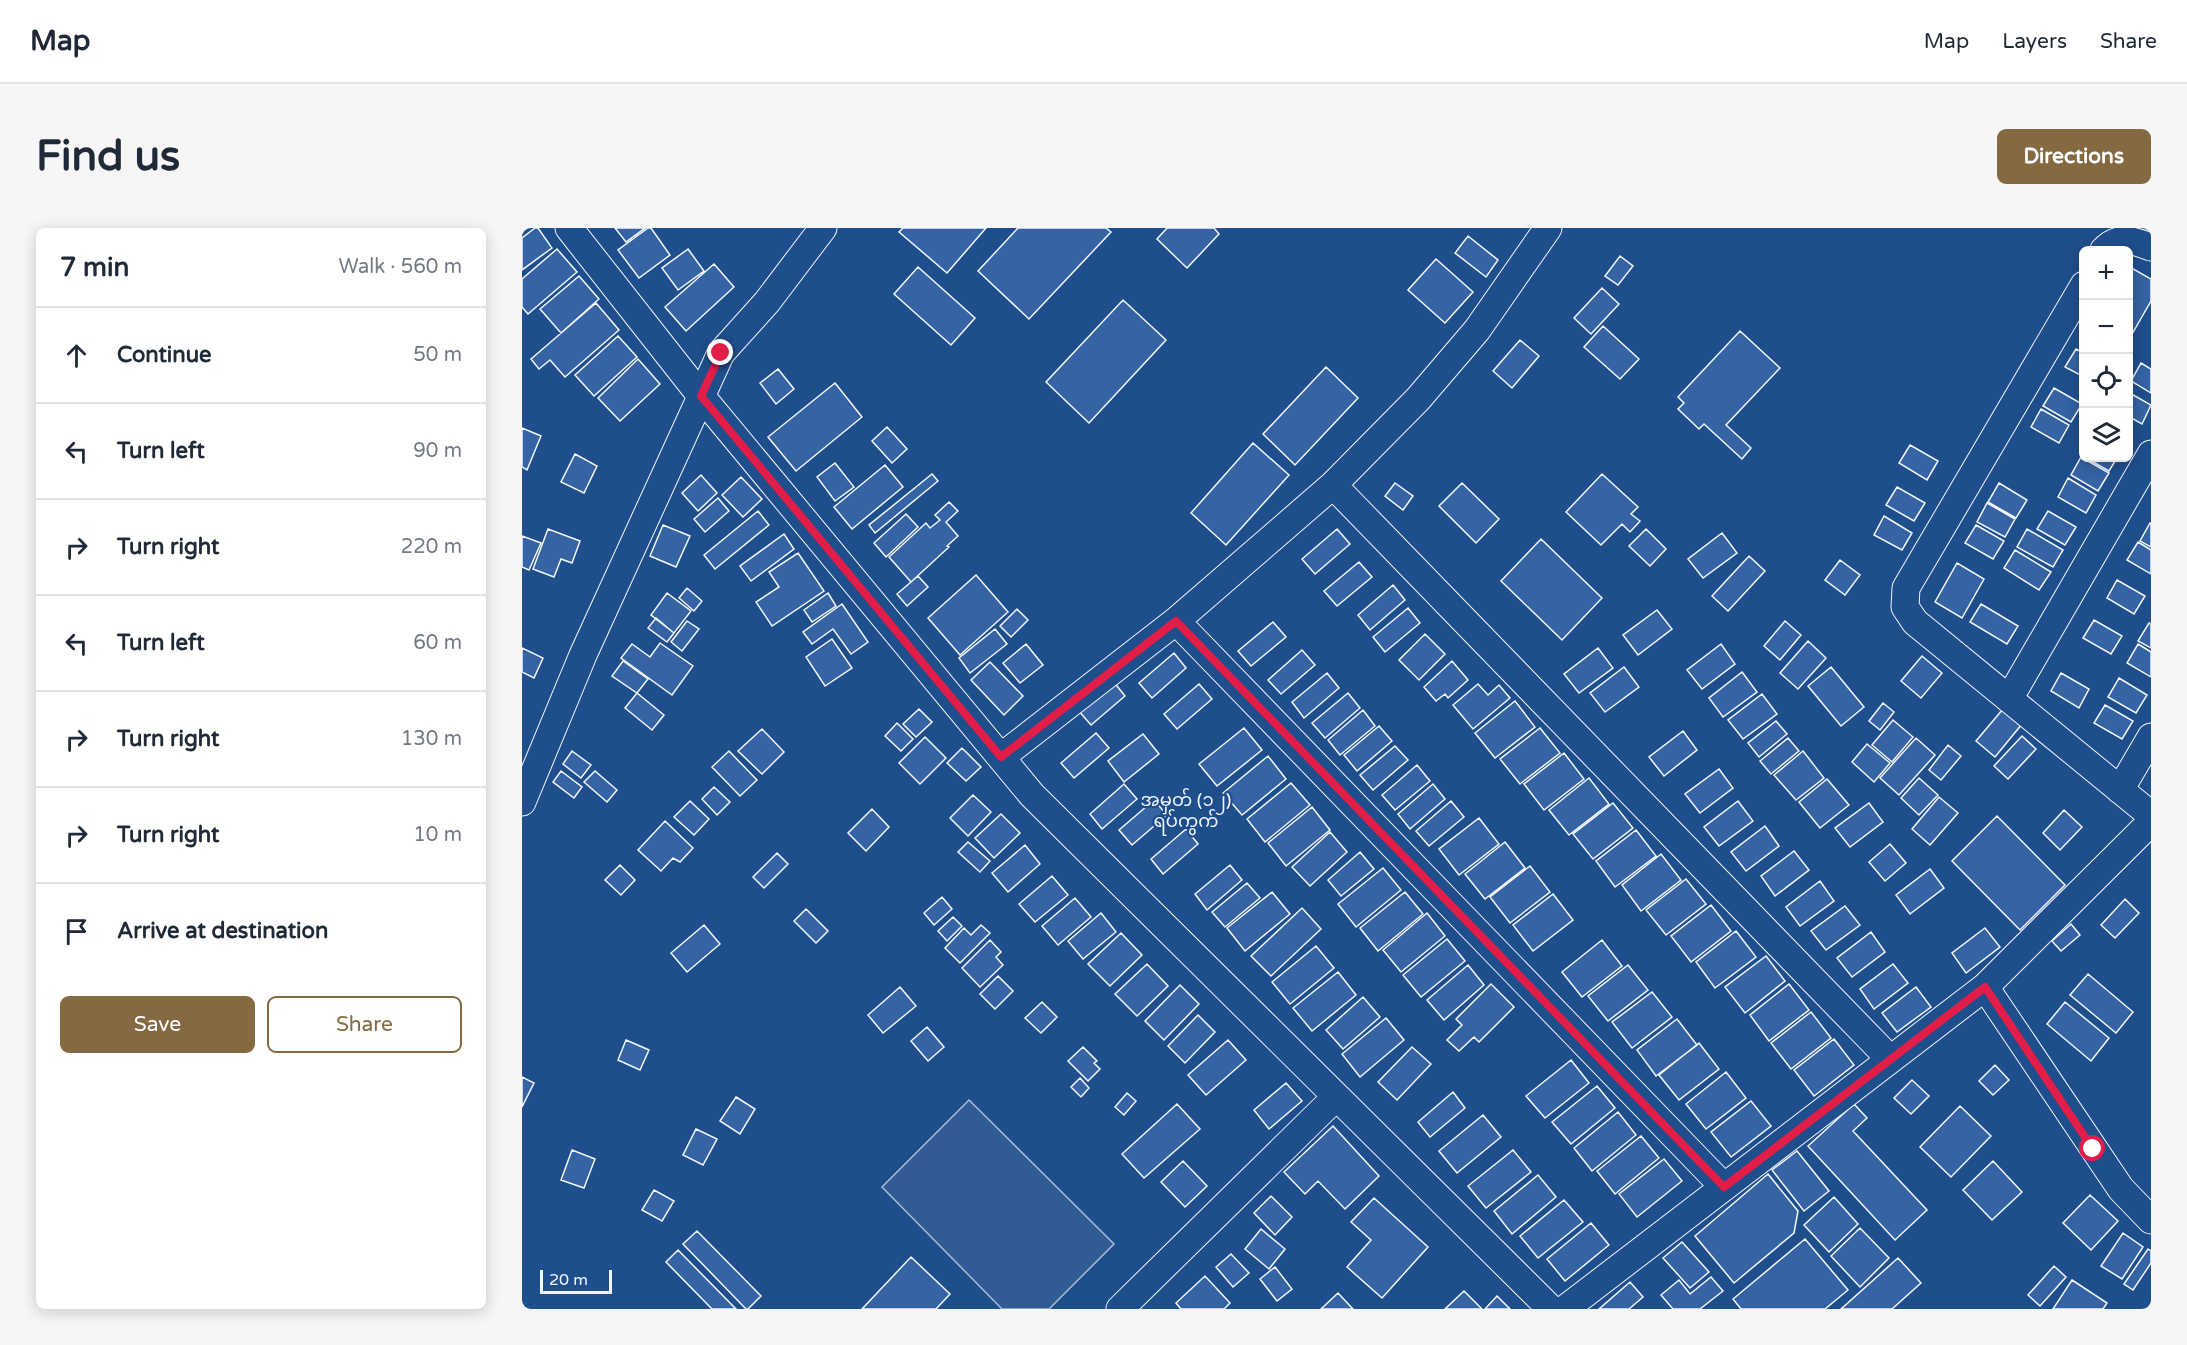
<!DOCTYPE html>
<html lang="en">
<head>
<meta charset="utf-8">
<style>
  body { margin:0; font-family:"Varela Round","Noto Sans Myanmar",sans-serif; background:#f6f6f7; color:#1f2937 }
  .controls { position:absolute; right:18px; top:18px; display:grid; overflow:hidden; border-radius:9px; box-shadow:0 3px 15px #0003 }
  .controls button { width:54px; height:54px; display:grid; place-items:center; padding:0; border:0; border-bottom:2px solid #e0e1e3; background:#fff; color:#1f2937; font:30px sans-serif }
  .scale { position:absolute; left:18px; bottom:15px; width:72px; box-sizing:border-box; padding-left:6px; border:3px solid #f2f6ff; border-top:0; font-size:16px; line-height:21px; white-space:nowrap; color:#f2f6ff; -webkit-text-stroke:4px #1f4e8c; paint-order:stroke }
  .stop { position:absolute; width:18px; height:18px; margin:-14px; border:4px solid #e11d48; border-radius:50%; background:#fff }
  .stop.end { background:#e11d48; border-color:#fff; box-shadow:0 2px 6px #0008 }
  .list { margin:0; padding:0; list-style:none }
  h2 { display:flex; justify-content:space-between; align-items:center; height:78px; margin:0; padding:0 24px; font-size:26px }
  h2 small { font-size:20px; font-weight:400; color:#747a83 }
  .list li { display:grid; grid-template-columns:39px 1fr auto; gap:18px; align-items:center; box-sizing:border-box; height:96px; padding:0 24px; border-top:2px solid #e0e1e3 }
  .list b { display:block; font-size:22px; white-space:nowrap }
  .list em { font-size:20px; font-style:normal; color:#747a83 }
  .actions { display:flex; gap:12px; padding:18px 24px }
  .actions a { flex:1; padding:14px 0; border:2px solid #846941; border-radius:9px; text-align:center; font-size:21px; color:#846941 }
  .actions .main { background:#846941; color:#fff }
  .icon { flex:none; width:33px; height:33px; fill:none; stroke:currentColor; stroke-width:2; stroke-linecap:round; stroke-linejoin:round }
  .map { position:relative; flex:none; width:1629px; height:1081px; overflow:hidden; border-radius:9px }
  header { display:flex; align-items:center; gap:36px; box-sizing:border-box; height:84px; padding:0 30px; background:#fff; border-bottom:2px solid #e0e1e3 }
  header strong { font-size:28px }
  nav { display:flex; gap:33px; margin-inline-start:auto; font-size:21px }
  .intro { display:flex; align-items:center; justify-content:space-between; box-sizing:border-box; height:144px; padding:0 36px }
  h1 { margin:0; font-size:42px }
  .button { padding:15px 27px; border-radius:9px; background:#846941; color:#fff; font-size:21px; font-weight:700 }
  main { display:flex; gap:36px; padding:0 36px }
  aside { flex:1; background:#fff; border-radius:9px; box-shadow:0 3px 15px #0003 }
  .map>svg:first-child { display:block }
  .built { fill:#305b95; stroke:#a8bbd7; stroke-width:1.5 }
  .building { fill:#3563a3; stroke:#f2f6ff; stroke-width:1.5 }
  .lines { fill:none; stroke-linecap:round; stroke-linejoin:round }
  .minor-casing { stroke:#f2f6ff; stroke-width:29 }
  .minor { stroke:#1f4e8c; stroke-width:27 }
  .route { stroke:#e11d48; stroke-width:8 }
  .labels { text-anchor:middle; stroke-width:4.5; stroke-linejoin:round; paint-order:stroke }
  .quarter-label { font-size:18px; fill:#f2f6ff; stroke:#1f4e8c }
</style>
</head>
<body>
<header>
<strong>Map</strong>
<nav><a>Map</a><a>Layers</a><a>Share</a></nav>
</header>
<div class="intro"><h1>Find us</h1><a class="button">Directions</a></div>
<main>
<aside>
<h2>7 min<small>Walk · 560 m</small></h2>
<ul class="list">
<li><svg class="icon" aria-label="ahead" viewBox="0 0 24 24"><path d="M12 20V5M6 11l6-6 6 6"/></svg><div><b>Continue</b></div><em>50 m</em></li>
<li><svg class="icon" aria-label="left" viewBox="0 0 24 24"><path d="M17 20v-9H6M10 6l-5 5 5 5"/></svg><div><b>Turn left</b></div><em>90 m</em></li>
<li><svg class="icon" aria-label="right" viewBox="0 0 24 24"><path d="M7 20v-9h11M14 6l5 5-5 5"/></svg><div><b>Turn right</b></div><em>220 m</em></li>
<li><svg class="icon" aria-label="left" viewBox="0 0 24 24"><path d="M17 20v-9H6M10 6l-5 5 5 5"/></svg><div><b>Turn left</b></div><em>60 m</em></li>
<li><svg class="icon" aria-label="right" viewBox="0 0 24 24"><path d="M7 20v-9h11M14 6l5 5-5 5"/></svg><div><b>Turn right</b></div><em>130 m</em></li>
<li><svg class="icon" aria-label="right" viewBox="0 0 24 24"><path d="M7 20v-9h11M14 6l5 5-5 5"/></svg><div><b>Turn right</b></div><em>10 m</em></li>
<li><svg class="icon" aria-label="arrive" viewBox="0 0 24 24"><path d="M6 21V4h12l-3 4 3 4H6"/></svg><div><b>Arrive at destination</b></div></li>
</ul>
<div class="actions"><a class="main">Save</a><a>Share</a></div>
</aside>
<div class="map">
<svg width="1629" height="1081" viewBox="0 0 1629 1081">
  <rect width="100%" height="100%" fill="#1f4e8c"/>
  <path class="built" d="M447,872l145,144 -65,65h-47l-120,-122z"/>
  <path class="building" d="M13,0h3l14,20 -30,22v-32z
    M93,0h30l-19,14z
    M126,0h3l19,27 -31,23 -21,-28z
    M381,0h83l-39,45 -48,-41z
    M496,0h88l5,4 -82,87 -51,-48z
    M645,0h47l5,6 -32,34 -30,-29z
    M946,8l30,24 -12,17 -31,-24z
    M35,21l20,23 -49,42 -6,-7v-28z
    M166,21l16,22 -26,19 -16,-22z
    M1098,28l13,10 -15,19 -13,-9z
    M914,31l37,33 -28,31 -37,-33z
    M192,36l20,23 -48,44 -21,-24z
    M1606,38l23,13v22l-19,33 -4,-2z
    M396,39l57,51 -24,27 -57,-51z
    M57,48l20,23 -38,34 -21,-24z
    M1080,60l17,16 -28,30 -17,-16z
    M601,72l43,40 -77,83 -43,-41z
    M74,75l23,27 -54,47 -15,-17 -11,9 -8,-10z
    M1081,98l36,33 -19,20 -36,-32z
    M1218,103l40,37 -54,57 25,23 -9,11 -38,-35 -5,5 -21,-20 6,-6 -6,-6z
    M96,108l19,21 -43,39 -19,-21z
    M998,112l19,16 -27,32 -19,-17z
    M1554,121l8,4v24l-19,-10z
    M116,131l22,25 -40,37 -22,-23z
    M1619,135l10,6v24l-20,-12z
    M804,139l32,31 -63,67 -32,-31z
    M256,141l16,20 -18,15 -16,-21z
    M313,155l27,34 -66,54 -28,-34z
    M1532,160l28,16 -11,18 -28,-16z
    M1606,164l23,13 -9,19 -14,-8z
    M1519,181l28,16 -10,18 -28,-16z
    M365,199l20,22 -15,14 -20,-22z
    M0,200l19,8 -14,34 -5,-3z
    M731,215l36,32 -63,70 -35,-32z
    M1388,217l28,16 -11,19 -28,-17z
    M53,226l22,12 -13,27 -23,-11z
    M1559,229l28,16 -11,18 -27,-16z
    M1564,230h31l-8,13z
    M313,235l19,24 -19,14 -18,-24z
    M363,237l18,22 -51,42 -18,-22z
    M410,246l6,7 -63,52 -6,-8z
    M1080,246l36,33 -7,7 9,7 -10,11 -8,-8 -21,21 -35,-33z
    M179,247l16,18 -19,18 -16,-18z
    M219,249l21,22 -19,18 -21,-22z
    M1546,250l28,17 -10,18 -28,-16z
    M873,255l18,13 -10,14 -18,-14z
    M940,255l37,36 -23,24 -37,-37z
    M1477,255l28,17 -11,18 -28,-16z
    M1375,259l28,16 -11,18 -28,-16z
    M196,270l11,13 -24,21 -11,-13z
    M427,274l9,9 -12,11 12,14 -11,10 2,1 -38,35 -22,-25 37,-34 4,5 10,-8 -5,-5z
    M1465,275l28,16 -10,18 -28,-15z
    M236,283l11,14 -54,44 -11,-14z
    M1526,283l28,16 -11,18 -28,-16z
    M384,286l12,13 -32,30 -12,-14z
    M1362,288l28,17 -10,17 -28,-15z
    M1628,295h1v24l-11,-6z
    M141,297l27,11 -14,31 -26,-11z
    M1454,297l28,16 -11,18 -28,-16z
    M26,301l32,12 -8,22 -11,-4 -7,18 -21,-8z
    M815,301l13,15 -35,30 -13,-15z
    M1124,301l20,20 -16,17 -21,-20z
    M1505,301l36,21 -10,17 -36,-20z
    M1200,305l15,20 -34,25 -15,-19z
    M262,306l10,15 -43,32 -11,-15z
    M0,308l19,7 -12,27 -7,-3z
    M1019,311l61,59 -40,42 -61,-59z
    M1616,314l13,8v24l-24,-14z
    M1493,322l36,22 -12,18 -35,-22z
    M276,325l26,38 -52,35 -16,-24 23,-15 -10,-15z
    M1227,328l16,15 -37,40 -16,-15z
    M1318,332l20,15 -15,20 -20,-15z
    M837,334l13,15 -35,29 -13,-15z
    M1435,335l27,16 -22,39 -27,-16z
    M454,347l32,37 -48,43 -32,-37z
    M396,348l10,11 -21,19 -10,-12z
    M1595,352l28,16 -11,18 -27,-16z
    M871,357l12,15 -35,30 -12,-15z
    M165,360l15,13 -8,10 -15,-13z
    M145,365l24,18 -17,22 -23,-18z
    M306,365l8,13 -24,16 -8,-12z
    M320,376l26,38 -17,12 -18,-25 -21,15 -9,-12z
    M1459,376l37,22 -11,18 -37,-22z
    M886,380l12,15 -35,29 -12,-15z
    M495,381l11,11 -17,17 -11,-11z
    M1135,382l15,19 -34,26 -15,-20z
    M134,390l18,15 -7,9 -19,-14z
    M1572,392l28,16 -11,18 -28,-16z
    M165,393l12,8 -17,22 -11,-9z
    M1263,393l16,14 -21,25 -16,-14z
    M751,394l13,15 -35,29 -13,-15z
    M1627,395l2,1v24l-13,-7z
    M473,401l12,15 -37,29 -11,-15z
    M903,406l20,20 -26,26 -20,-20z
    M310,411l20,29 -27,18 -19,-29z
    M1286,413l18,17 -28,31 -18,-16z
    M138,415l33,23 -21,29 -51,-37 11,-14 18,13z
    M504,416l17,21 -23,18 -17,-20z
    M1199,416l14,20 -33,25 -15,-19z
    M1616,416l13,8v25l-24,-14z
    M0,420l21,10 -9,20 -12,-6z
    M1076,420l15,20 -34,25 -15,-19z
    M780,422l13,15 -34,29 -13,-14z
    M652,425l12,15 -34,30 -13,-15z
    M1400,428l20,17 -21,25 -20,-17z
    M101,433l25,18 -11,14 -25,-17z
    M930,433l16,19 -20,18 -3,-4 -9,7 -12,-14z
    M468,434l33,34 -19,19 -33,-35z
    M1102,439l15,20 -34,25 -15,-19z
    M1309,439l33,40 -23,19 -33,-40z
    M1220,444l15,20 -34,25 -14,-19z
    M805,445l12,15 -35,30 -12,-16z
    M1539,445l28,16 -10,19 -28,-17z
    M1597,450l28,17 -11,18 -28,-16z
    M591,453l12,15 -34,29 -13,-15z
    M677,456l13,15 -35,30 -13,-15z
    M956,456l10,11 11,-10 11,13 -37,31 -20,-24z
    M115,465l27,22 -12,15 -27,-22z
    M826,465l12,15 -35,30 -13,-15z
    M1240,466l15,20 -34,25 -15,-19z
    M993,473l20,26 -40,31 -20,-25z
    M1361,475l11,9 -14,18 -11,-9z
    M1583,477l28,16 -11,18 -28,-16z
    M397,481l13,13 -16,15 -13,-13z
    M1481,481l19,15 -27,33 -19,-16z
    M841,482l12,16 -35,29 -12,-15z
    M1371,492l20,17 -21,25 -20,-17z
    M1254,493l11,13 -28,23 -11,-14z
    M375,495l16,16 -12,12 -16,-15z
    M857,498l13,15 -35,30 -13,-16z
    M722,500l18,22 -45,36 -18,-22z
    M1018,500l20,25 -40,31 -20,-25z
    M240,501l22,23 -22,22 -24,-23z
    M1161,503l14,19 -33,26 -15,-19z
    M574,505l13,15 -35,30 -13,-15z
    M621,506l16,20 -35,28 -16,-21z
    M1500,508l14,13 -28,30 -14,-13z
    M403,509l21,21 -26,26 -21,-21z
    M1266,510l11,13 -28,23 -11,-13z
    M1394,510l19,17 -36,40 -19,-17z
    M1345,516l23,19 -16,19 -22,-20z
    M1426,517l13,11 -20,24 -12,-10z
    M873,518l13,14 -35,30 -13,-15z
    M440,520l19,19 -15,14 -19,-18z
    M50,523l19,14 -10,13 -18,-14z
    M207,523l28,29 -17,16 -28,-29z
    M1281,523l21,27 -28,22 -22,-25z
    M1042,525l20,26 -40,31 -20,-26z
    M746,528l18,23 -44,36 -19,-22z
    M895,537l13,16 -35,29 -13,-15z
    M1197,541l14,19 -33,25 -15,-19z
    M39,543l21,16 -8,11 -21,-16z
    M73,543l22,19 -10,12 -23,-20z
    M1067,550l20,26 -40,31 -20,-25z
    M1397,550l19,17 -19,20 -18,-17z
    M1305,551l22,26 -29,23 -21,-26z
    M769,555l19,22 -45,37 -18,-23z
    M602,556l13,15 -35,30 -12,-15z
    M911,556l12,15 -35,30 -12,-15z
    M192,559l16,15 -13,13 -15,-16z
    M451,567l18,17 -23,24 -18,-18z
    M1417,569l19,16 -28,32 -18,-16z
    M632,572l13,15 -35,30 -13,-15z
    M168,573l19,18 -15,16 -20,-18z
    M929,573l13,16 -35,29 -13,-15z
    M1216,573l15,20 -34,25 -15,-19z
    M1091,575l20,25 -40,31 -20,-25z
    M1347,575l14,19 -33,25 -15,-19z
    M790,579l18,23 -44,36 -18,-23z
    M350,581l17,18 -23,24 -18,-18z
    M1542,582l18,17 -22,23 -17,-17z
    M479,586l19,19 -26,25 -19,-20z
    M1475,588l68,69 -45,45 -68,-69z
    M957,590l20,26 -40,31 -20,-26z
    M143,593l28,27 -13,14 -7,-4 -12,13 -23,-21z
    M1243,598l14,20 -33,25 -15,-19z
    M664,601l12,15 -35,30 -12,-15z
    M1114,602l20,26 -41,31 -19,-26z
    M808,604l17,20 -37,34 -18,-19z
    M446,614l22,19 -10,11 -22,-20z
    M983,614l20,26 -40,31 -20,-25z
    M1368,616l16,19 -21,18 -16,-19z
    M503,617l15,19 -32,28 -16,-19z
    M1272,623l15,19 -34,26 -14,-20z
    M838,624l14,17 -33,27 -13,-16z
    M255,625l11,11 -24,24 -11,-11z
    M1139,626l20,26 -40,31 -19,-26z
    M98,637l15,15 -14,15 -16,-15z
    M708,637l12,15 -35,30 -12,-16z
    M1008,638l20,26 -40,31 -20,-26z
    M861,640l18,22 -45,37 -18,-23z
    M1408,641l14,19 -34,26 -14,-19z
    M530,648l16,19 -33,27 -16,-18z
    M1164,651l20,25 -40,31 -20,-25z
    M1298,653l14,20 -34,25 -14,-19z
    M725,655l13,15 -35,29 -13,-15z
    M750,664l18,22 -45,37 -18,-23z
    M883,664l18,22 -45,37 -18,-23z
    M1031,666l20,26 -40,31 -20,-26z
    M420,669l10,12 -18,16 -10,-12z
    M553,670l16,19 -33,28 -16,-19z
    M1603,671l14,14 -24,25 -14,-13z
    M1189,677l20,26 -40,31 -20,-26z
    M1323,678l15,19 -34,25 -15,-19z
    M780,680l19,21 -50,47 -20,-20z
    M284,681l22,22 -12,12 -22,-22z
    M579,685l15,19 -33,27 -15,-18z
    M905,685l18,23 -44,36 -18,-22z
    M431,689l9,9 -15,15 -9,-10z
    M1549,696l9,11 -19,16 -9,-10z
    M182,697l16,19 -33,28 -16,-19z
    M459,697l9,8 -30,30 -15,-15 19,-20 7,7z
    M1463,700l15,19 -34,26 -14,-20z
    M1214,703l20,26 -41,31 -19,-26z
    M1349,704l14,20 -33,25 -15,-19z
    M599,705l21,22 -32,31 -22,-22z
    M925,711l18,22 -44,36 -18,-22z
    M468,712l11,12 -5,5 7,8 -23,22 -18,-19z
    M1080,712l20,26 -40,31 -20,-25z
    M794,718l18,22 -44,36 -18,-22z
    M1244,728l19,25 -40,32 -20,-26z
    M625,736l21,22 -31,30 -22,-22z
    M1371,736l15,19 -34,26 -14,-20z
    M946,737l16,20 -40,35 -17,-20z
    M1106,737l20,25 -40,31 -20,-25z
    M816,744l18,23 -44,36 -19,-23z
    M1566,746l45,38 -17,21 -46,-38z
    M476,748l15,15 -18,18 -15,-15z
    M969,756l23,23 -35,35 -5,-5 -15,14 -12,-11 15,-15 -6,-6z
    M1267,756l20,26 -40,31 -19,-26z
    M658,757l19,19 -35,36 -19,-19z
    M378,759l16,19 -33,27 -15,-18z
    M1394,759l15,20 -34,25 -15,-19z
    M1130,764l20,25 -40,31 -20,-26z
    M841,769l17,20 -37,32 -17,-19z
    M520,774l15,15 -16,16 -16,-15z
    M1543,774l44,36 -18,23 -44,-37z
    M1289,784l20,26 -40,31 -20,-26z
    M676,787l17,17 -30,31 -17,-17z
    M864,790l18,22 -44,37 -18,-23z
    M1155,791l20,26 -41,31 -19,-26z
    M405,799l17,20 -16,14 -17,-20z
    M1312,811l20,26 -40,31 -20,-26z
    M104,812l23,10 -9,20 -22,-10z
    M706,812l18,20 -40,35 -18,-20z
    M1177,815l20,26 -40,31 -20,-25z
    M561,819l14,14 -3,2 6,6 -12,12 -20,-20z
    M890,819l19,17 -34,36 -19,-18z
    M1049,832l18,23 -44,35 -19,-22z
    M1473,837l14,15 -16,15 -14,-14z
    M1204,844l20,26 -40,31 -20,-25z
    M0,849l12,6 -12,24z
    M558,850l9,10 -8,9 -10,-10z
    M1390,852l17,16 -18,18 -17,-16z
    M764,855l16,18 -33,28 -15,-19z
    M1075,858l18,22 -44,36 -19,-22z
    M931,864l12,16 -35,29 -12,-15z
    M605,865l9,8 -12,14 -9,-8z
    M214,869l19,12 -15,25 -20,-13z
    M1229,873l20,25 -40,31 -20,-25z
    M655,876l23,25 -56,49 -22,-24z
    M1332,876l13,14 -14,13 74,79 -32,30 -87,-94z
    M1438,878l31,30 -40,41 -31,-30z
    M1096,884l18,23 -44,36 -18,-23z
    M961,887l18,22 -44,36 -18,-22z
    M811,898l46,50 -34,33 -27,-28 -13,13 -21,-22z
    M174,901l21,10 -14,26 -20,-10z
    M1119,908l18,22 -44,36 -18,-23z
    M50,922l23,9 -11,29 -23,-8z
    M991,922l18,22 -45,36 -18,-22z
    M1275,923l32,40 -25,20 -32,-41z
    M1142,931l18,22 -45,36 -18,-23z
    M661,933l24,25 -22,21 -24,-25z
    M1471,933l29,31 -30,28 -29,-30z
    M1246,946l30,37 -4,22 -60,50 -39,-47z
    M1016,947l18,22 -44,37 -18,-23z
    M132,962l20,11 -12,20 -20,-11z
    M1568,967l28,26 -27,29 -28,-27z
    M749,968l21,21 -17,18 -21,-22z
    M1312,969l24,27 -29,28 -25,-27z
    M852,970l54,49 -46,51 -35,-31 24,-27 -20,-18z
    M1042,972l19,22 -45,36 -18,-22z
    M1069,995l18,22 -44,36 -18,-22z
    M1338,1000l29,30 -29,29 -29,-31z
    M739,1001l24,20 -16,20 -24,-20z
    M175,1003l64,65 -13,13h-2l-63,-65z
    M1601,1005l20,14 -21,32 -21,-13z
    M1283,1011l43,51 -23,19h-84l-8,-10z
    M1160,1014l27,30 -19,16 -27,-30z
    M1626,1021l3,2v12l-18,27 -9,-6z
    M156,1022l58,59h-24l-46,-47z
    M709,1026l18,19 -16,14 -17,-20z
    M389,1029l39,37 -14,15h-74z
    M1376,1030l23,25 -29,26h-51z
    M1532,1038l12,11 -26,29 -12,-11z
    M753,1039l17,22 -15,12 -17,-22z
    M683,1048l25,27 -6,6h-43l-5,-6z
    M1189,1049l12,14 -23,18h-27l-12,-14 18,-15 11,14z
    M1550,1052l35,23 -4,6h-50z
    M1108,1054l13,15 -14,12h-30z
    M942,1063l18,18h-37z
    M816,1065l15,16h-32z
    M975,1068l13,13h-25z"/>
  <g class="lines">
    <defs>
      <path id="minor" d="M47,0l132,168 331,399 519,514
        M1582,22c15,-15 28,-10 47,-3
        M1562,57l-178,303 -1,19 10,15 236,193
        M811,257l557,574
        M654,393l548,566
        M1487,471l142,-245
        M479,529l175,-136 157,-136 85,-86 59,-69 71,-102
        M1598,562l31,-53
        M0,574l61,-147 138,-302 46,-51 56,-74
        M1463,759l136,202 30,31
        M598,1081l216,-212
        M1043,1081l420,-322 166,-165"/>
    </defs>
    <use href="#minor" class="minor-casing"/>
    <use href="#minor" class="minor"/>
  </g>
  <g class="lines">
    <path class="route" d="M199,125l-20,43 300,361 175,-136 548,566 261,-200 108,162"/>
  </g>
  <g class="labels">
    <g class="quarter-label">
      <text x="664" y="578">အမှတ် (၁၂)<tspan x="664" dy="21">ရပ်ကွက်</tspan></text>
    </g>
  </g>
</svg>
<div class="controls">
<button>+</button>
<button>−</button>
<button><svg class="icon" aria-label="locate" viewBox="0 0 24 24"><circle cx="12" cy="12" r="6"/><path d="M12 2v4M12 18v4M2 12h4M18 12h4"/></svg></button>
<button><svg class="icon" aria-label="layers" viewBox="0 0 24 24"><path d="M12 4l9 5-9 5-9-5zM3 14l9 5 9-5"/></svg></button>
</div>
<div class="scale">20 m</div>
<div class="stop" style="left:1571px;top:921px"></div>
<div class="stop end" style="left:199px;top:125px"></div>
</div>
</main>
</body>
</html>
